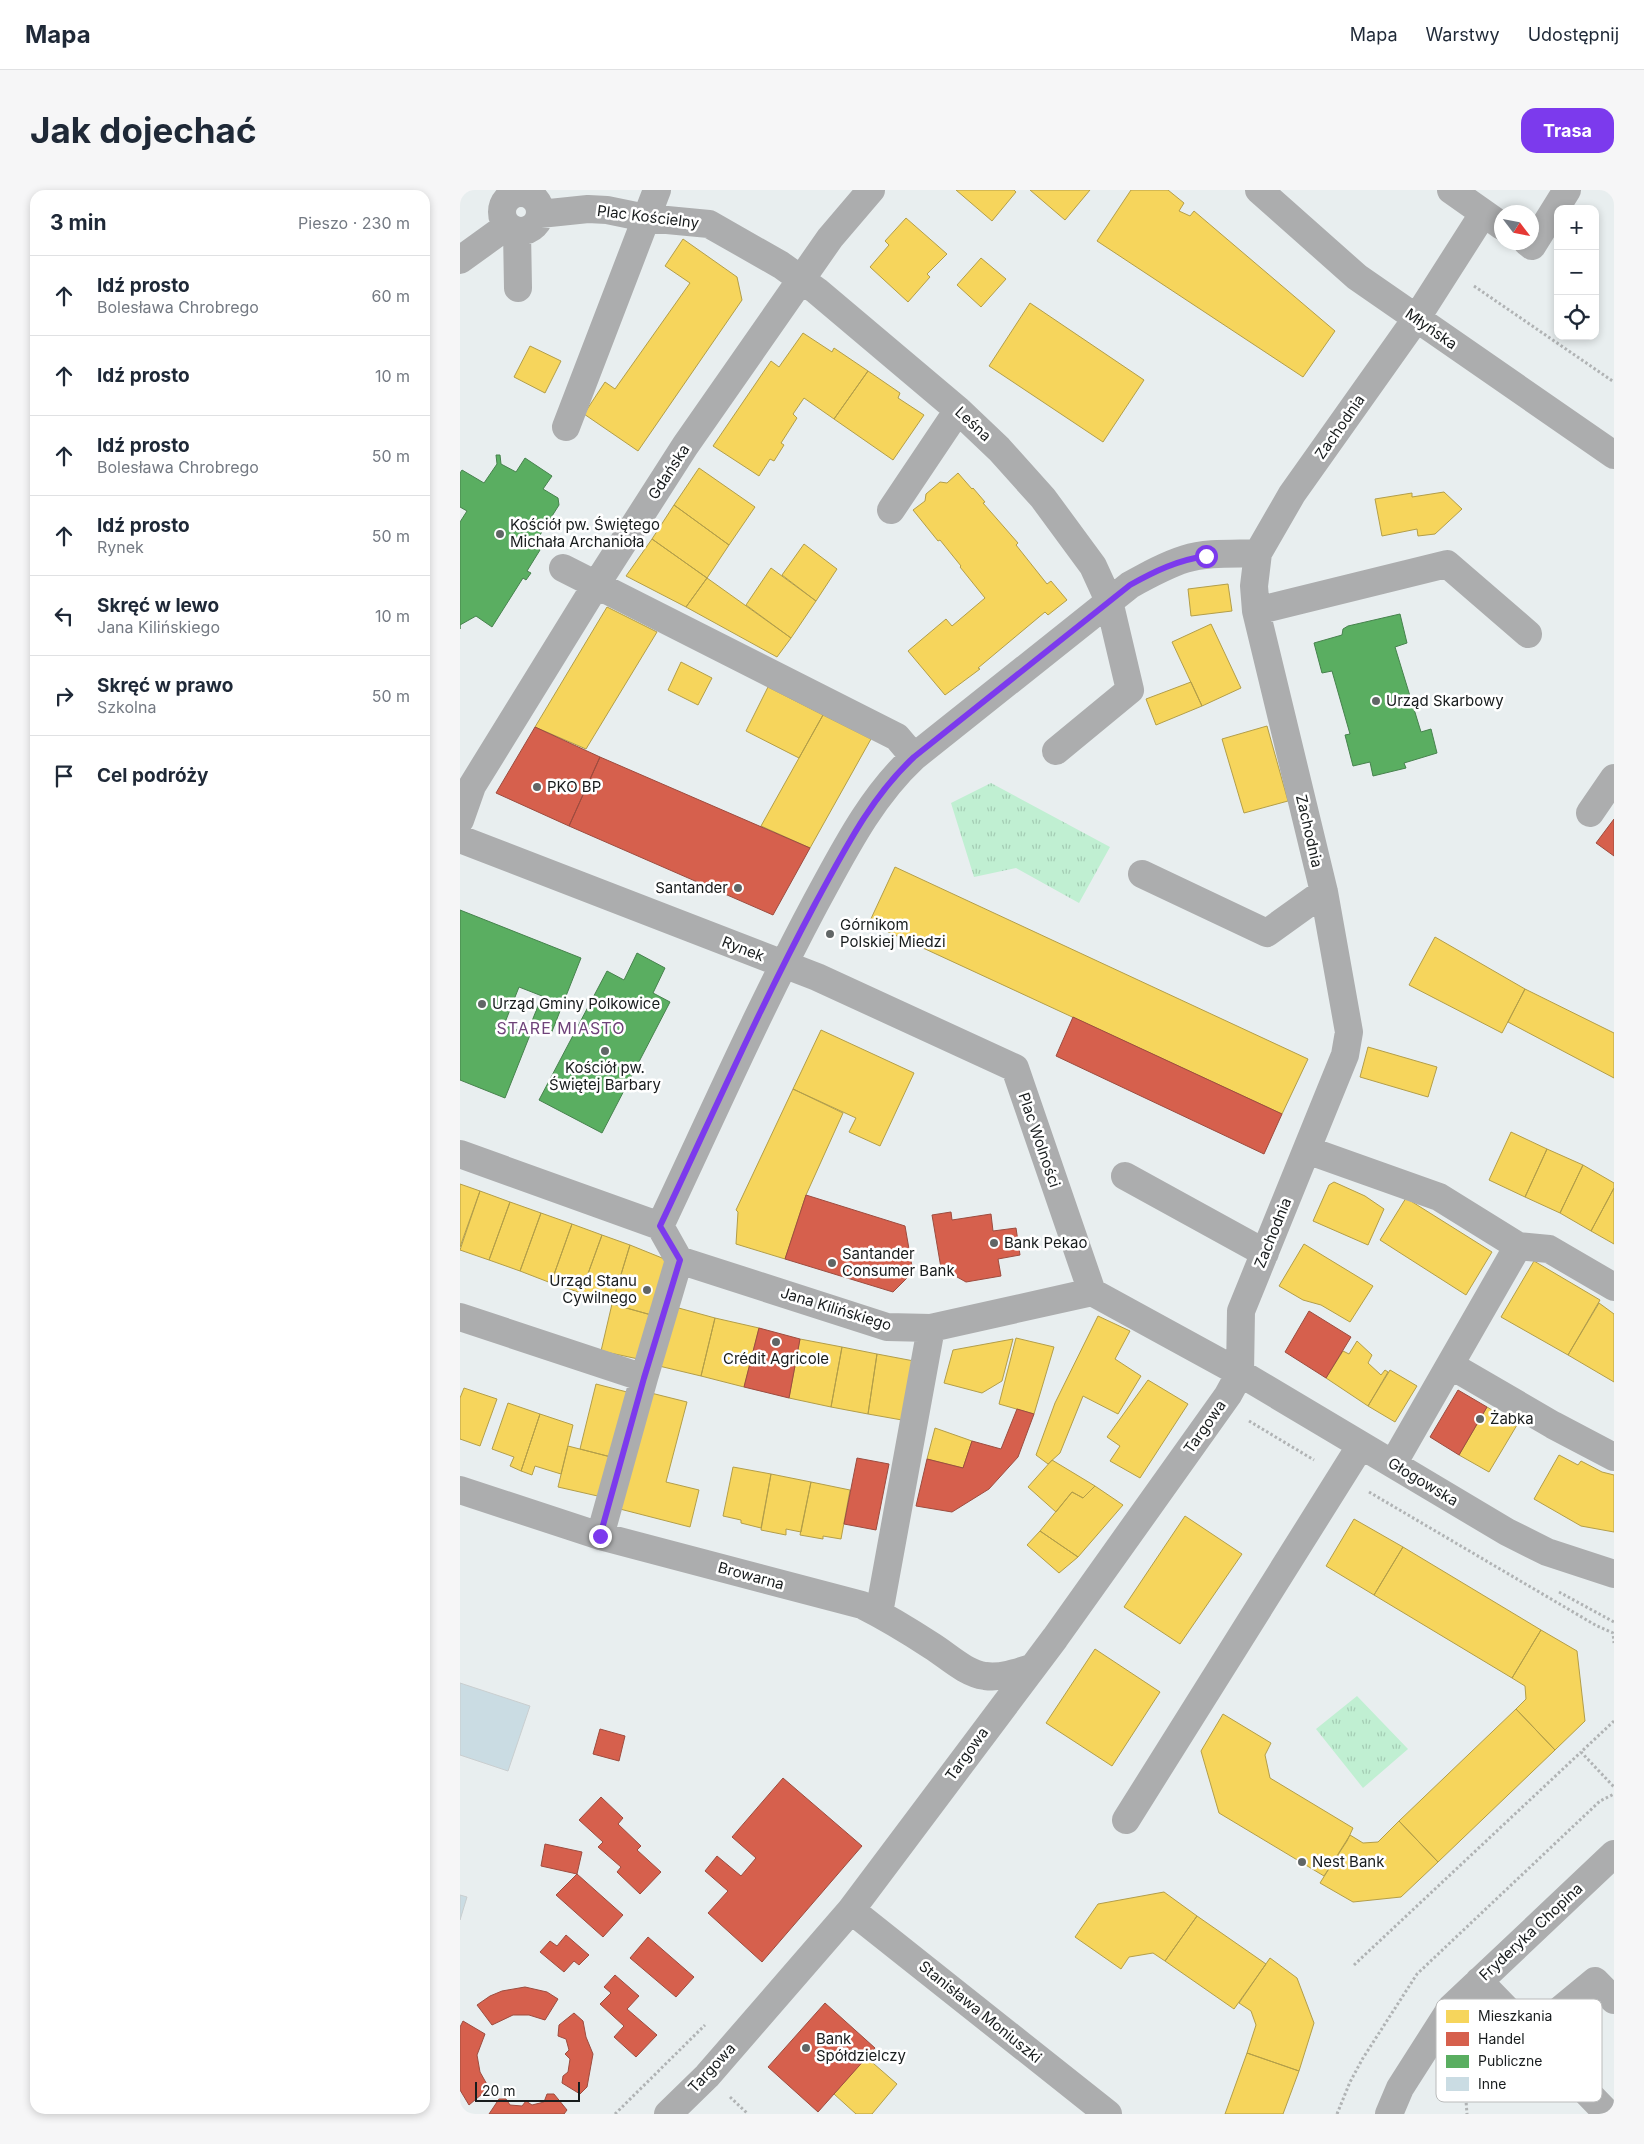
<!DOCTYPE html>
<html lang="pl">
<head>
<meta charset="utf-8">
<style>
  body { margin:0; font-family:Inter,sans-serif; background:#f6f6f7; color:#1f2937 }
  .controls { position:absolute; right:15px; top:15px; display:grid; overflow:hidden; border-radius:10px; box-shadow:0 2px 8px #0003 }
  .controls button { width:45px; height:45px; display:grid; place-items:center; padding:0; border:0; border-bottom:1px solid #e0e1e3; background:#fff; color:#1f2937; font:25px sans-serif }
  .compass { position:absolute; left:1034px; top:15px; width:45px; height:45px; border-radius:50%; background:#fff; box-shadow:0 2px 8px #0003; rotate:122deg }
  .scale { position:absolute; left:15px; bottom:12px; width:105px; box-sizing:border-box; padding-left:5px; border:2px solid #181c1d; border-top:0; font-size:14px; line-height:18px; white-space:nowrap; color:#181c1d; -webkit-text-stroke:4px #fff; paint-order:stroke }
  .stop { position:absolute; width:15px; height:15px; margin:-11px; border:4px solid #7c3aed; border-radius:50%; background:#fff }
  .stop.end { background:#7c3aed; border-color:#fff; box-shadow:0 1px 5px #0008 }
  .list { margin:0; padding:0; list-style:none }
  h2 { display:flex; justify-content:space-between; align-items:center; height:65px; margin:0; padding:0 20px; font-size:21px }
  h2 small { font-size:16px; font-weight:400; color:#747a83 }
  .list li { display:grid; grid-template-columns:32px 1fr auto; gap:15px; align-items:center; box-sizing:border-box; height:80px; padding:0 20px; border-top:1px solid #e0e1e3 }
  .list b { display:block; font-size:19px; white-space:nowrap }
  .list p { margin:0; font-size:16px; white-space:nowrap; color:#747a83 }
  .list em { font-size:16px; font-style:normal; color:#747a83 }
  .icon { flex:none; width:28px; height:28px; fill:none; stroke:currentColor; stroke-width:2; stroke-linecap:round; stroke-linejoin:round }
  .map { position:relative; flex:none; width:1154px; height:1924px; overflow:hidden; border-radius:15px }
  header { display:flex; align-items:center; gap:30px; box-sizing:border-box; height:70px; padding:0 25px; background:#fff; border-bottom:1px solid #e0e1e3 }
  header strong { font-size:24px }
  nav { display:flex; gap:28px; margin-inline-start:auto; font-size:18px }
  .intro { display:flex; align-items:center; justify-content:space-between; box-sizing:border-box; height:120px; padding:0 30px }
  h1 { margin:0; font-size:35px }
  .button { padding:12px 22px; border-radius:15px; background:#7c3aed; color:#fff; font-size:18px; font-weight:700 }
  main { display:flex; gap:30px; padding:0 30px }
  aside { flex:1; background:#fff; border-radius:15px; box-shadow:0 2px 8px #0003 }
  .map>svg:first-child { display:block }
  .park { fill:url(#park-tufts) }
  .homes { fill:#f6d55c; stroke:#b39e49 }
  .shops { fill:#d6604d; stroke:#9d4c3f }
  .public { fill:#5aae61; stroke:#46824d }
  .building { fill:#cadce3; stroke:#c9cecf }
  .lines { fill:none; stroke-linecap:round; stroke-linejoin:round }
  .path { stroke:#b0b3b4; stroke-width:3; stroke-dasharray:2.5 2.5; stroke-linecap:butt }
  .minor { stroke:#acadae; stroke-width:28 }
  .route { stroke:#7c3aed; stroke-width:6 }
  .poi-dot { fill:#616666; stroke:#fff; stroke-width:2 }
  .labels { text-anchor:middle; stroke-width:5; stroke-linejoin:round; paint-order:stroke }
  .street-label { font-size:15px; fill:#181c1d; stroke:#fff }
  .poi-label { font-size:15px; fill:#181c1d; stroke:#fff; text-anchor:start }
  .neighbourhood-label { font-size:16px; letter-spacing:1px; fill:#6f437a; stroke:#fff }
  .key { fill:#fff; stroke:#babbbb; stroke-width:1 }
  .key-label { font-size:14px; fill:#181c1d }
</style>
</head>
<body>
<header>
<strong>Mapa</strong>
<nav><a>Mapa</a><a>Warstwy</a><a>Udostępnij</a></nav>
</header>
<div class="intro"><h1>Jak dojechać</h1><a class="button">Trasa</a></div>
<main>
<aside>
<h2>3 min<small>Pieszo · 230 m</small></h2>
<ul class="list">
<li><svg class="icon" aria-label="ahead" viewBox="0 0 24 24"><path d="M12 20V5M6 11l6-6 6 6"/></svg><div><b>Idź prosto</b><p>Bolesława Chrobrego</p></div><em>60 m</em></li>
<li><svg class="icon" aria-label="ahead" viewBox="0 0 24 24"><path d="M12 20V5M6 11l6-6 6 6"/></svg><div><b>Idź prosto</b></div><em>10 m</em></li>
<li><svg class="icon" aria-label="ahead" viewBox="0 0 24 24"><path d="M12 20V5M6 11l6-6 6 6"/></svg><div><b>Idź prosto</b><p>Bolesława Chrobrego</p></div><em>50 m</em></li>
<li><svg class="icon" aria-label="ahead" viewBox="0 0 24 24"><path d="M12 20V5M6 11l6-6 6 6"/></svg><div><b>Idź prosto</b><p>Rynek</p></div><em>50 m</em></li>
<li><svg class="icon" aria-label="left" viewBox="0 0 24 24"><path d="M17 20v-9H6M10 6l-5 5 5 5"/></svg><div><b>Skręć w lewo</b><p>Jana Kilińskiego</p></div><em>10 m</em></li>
<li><svg class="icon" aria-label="right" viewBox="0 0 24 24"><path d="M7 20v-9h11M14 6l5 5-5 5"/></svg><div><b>Skręć w prawo</b><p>Szkolna</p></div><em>50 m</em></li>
<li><svg class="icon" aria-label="arrive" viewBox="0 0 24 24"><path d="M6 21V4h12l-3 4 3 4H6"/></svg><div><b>Cel podróży</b></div></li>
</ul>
</aside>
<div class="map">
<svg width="1154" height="1924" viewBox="0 0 1154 1924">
  <defs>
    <pattern id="park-tufts" width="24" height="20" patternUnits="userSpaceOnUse" patternTransform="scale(1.25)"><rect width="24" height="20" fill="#c0efd2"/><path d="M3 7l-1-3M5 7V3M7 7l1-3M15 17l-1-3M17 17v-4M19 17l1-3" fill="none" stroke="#a4ccb4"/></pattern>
  </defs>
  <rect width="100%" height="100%" fill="#e8eeef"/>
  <path class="park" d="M531,593l119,64 -31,56 -63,-35 -42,9 -23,-74z
    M897,1506l51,53 -45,39 -47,-59z"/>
  <path class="homes" d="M496,0h58l2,2 -24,29z
    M570,0h60l-25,30z
    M671,0h37l16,13 -5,8 11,5 4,-5 141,120 -32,46 -206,-136z
    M446,28l41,36 -20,20 3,3 -22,25 -38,-35 19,-22 -4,-4z
    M223,49l54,38 5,23 -104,151 -54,-37 21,-32 10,7 75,-106 -25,-17z
    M521,68l25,21 -25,28 -24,-22z
    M570,113l114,77 -41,62 -114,-76z
    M343,143l29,19 2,-4 34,23 -34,48 -30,-21 -11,16 4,4 -16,25 3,2 -10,16 -4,-2 -11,17 -46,-30 58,-85 8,6z
    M70,156l31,15 -16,32 -31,-16z
    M408,181l32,22 -2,5 26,17 -31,45 -59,-41z
    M239,278l56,39 -26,38 -55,-40z
    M498,283l14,16 1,-1 12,14 -2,1 35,40 -2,2 31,39 4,-3 16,19 -19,15 -3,-3 -67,56 2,1 -35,26 -37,-44 38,-32 6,7 33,-28 -25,-31 1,-1 -21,-26 -2,1 -25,-31 12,-9 1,-7 14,-12 7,1z
    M984,302l18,17 -27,25 -17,2 -1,-7 -35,7 -7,-37 37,-6v4z
    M214,315l55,40 -22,33 -55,-39z
    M192,349l55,39 -21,29 -60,-31z
    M344,354l33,25 -21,32 -34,-26z
    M311,378l45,33 -25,37 -45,-33z
    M247,388l84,60 -14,19 -91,-50z
    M768,394l4,27 -41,5 -3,-27z
    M147,417l50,25 -71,117 -51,-22z
    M751,434l30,64 -39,18 -30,-64z
    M221,472l31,16 -14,27 -30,-15z
    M731,492l11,24 -46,19 -10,-26z
    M308,497l55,28 -24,43 -53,-27z
    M363,525l48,24 -61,109 -49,-22z
    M807,536l21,75 -44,12 -22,-74z
    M435,677l413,192 -26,55 -413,-191z
    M975,747l90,52 -23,44 -93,-48z
    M1065,799l89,44v45l-106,-56z
    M361,840l93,43 -34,73 -31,-14 7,-14 -63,-29z
    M908,857l69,20 -9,30 -68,-20z
    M333,899l50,24 -37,82 -21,64 -49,-15 2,-32 -2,-2z
    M1051,942l36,17 -22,48 -36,-17z
    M1087,959l36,16 -23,48 -35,-16z
    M1123,975l31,18v5l-23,43 -31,-18z
    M874,992l31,14 19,13 -16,36 -55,-24 16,-36z
    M0,994l20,7 -20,56z
    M1154,998v56l-23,-13z
    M20,1001l30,11 -21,58 -29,-10z
    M946,1008l86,54 -26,43 -86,-55z
    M50,1012l31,11 -21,58 -31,-11z
    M81,1023l31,11 -21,59 -31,-12z
    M112,1034l30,11 -21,58 -30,-10z
    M142,1045l28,10 -18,59 -31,-11z
    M844,1054l69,42 -23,36 -29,-17 -18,-5 -24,-14z
    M170,1055l37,15 -12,56 -43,-12z
    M1074,1071l66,39 -32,55 -67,-38z
    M1139,1113l15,11v68l-46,-27z
    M152,1114l43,12 -12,44 -42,-9z
    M215,1117l40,11 -14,58 -42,-10z
    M638,1126l32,15 -15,28 26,17 -23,38 -35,-18 -23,57 -12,11 -12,-9 19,-52z
    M255,1128l44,10 -15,59 -43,-11z
    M556,1148l38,9 -20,67 -35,-10z
    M340,1149l42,8 -11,60 -42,-9z
    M553,1149l-11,42 -20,12 -38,-10 9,-33z
    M897,1151l15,14 -4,8 13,12 4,-5 3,2 -20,34 -42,-28 17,-27 6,3z
    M382,1157l35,7 -9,60 -37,-7z
    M417,1164l37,7 -12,59 -34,-6z
    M930,1180l27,16 -22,36 -27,-16z
    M688,1190l40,24 -48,74 -30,-17 10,-15 -13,-9z
    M136,1194l31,8 -16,65 -31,-8z
    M4,1198l33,11 -17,47 -20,-7v-41z
    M187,1202l40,10 -21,80 33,8 -9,37 -74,-19z
    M48,1213l32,11 -19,57 -11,-5 4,-9 -22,-8z
    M1027,1217l30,18 -28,47 -30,-17z
    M80,1224l33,11 -12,49 -26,-8 -3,9 -11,-4z
    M475,1238l37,13 -9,27 -36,-9z
    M108,1256l43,11 -9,40 -44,-10z
    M1099,1265l19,10 3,-4 21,11 12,3v57l-33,-6 -47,-27z
    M592,1270l43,26 -12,12 -11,-6 -16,20 -28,-25z
    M273,1277l38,7 -10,54 -20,-5v-3l-18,-4z
    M311,1284l40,8 -10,50 -15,-3v6l-25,-5z
    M351,1292l39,8 -9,49 -18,-3v3l-23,-4z
    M635,1296l28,19 -45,52 -38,-26 32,-39 11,6z
    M725,1326l57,38 -62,90 -56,-37z
    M894,1329l49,28 -29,48 -48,-29z
    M580,1341l38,26 -19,16 -32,-28z
    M943,1357l138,83 -29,48 -138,-83z
    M1081,1440l36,21 8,70 -30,29 -39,-41 10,-10 -1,-13 -13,-8z
    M635,1459l65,43 -48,74 -66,-43z
    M1056,1519l39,41 -117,112 -39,-41z
    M763,1524l48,29 -6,12 5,23 83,50 -6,13 -23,35 -105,-63 -18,-62z
    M939,1631l39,41 -37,35 -48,5 -33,-19 30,-48 13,8 15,-1z
    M704,1702l33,24 -32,45 -12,-8 -24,4 -8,12 -46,-32 23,-33z
    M737,1726l69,48 -32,45 -69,-48z
    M810,1768l27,20 17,45 -15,48 -52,-18 9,-28 -5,-14 -12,-8z
    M787,1863l52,18 -16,43h-58z
    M406,1867l31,27 -25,30h-16l-22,-20z"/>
  <path class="shops" d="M75,537l65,30 -31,69 -73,-33z
    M140,567l210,91 -37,67 -204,-89z
    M1154,629v37l-18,-13z
    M613,827l209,97 -18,40 -208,-98z
    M346,1005l99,31 8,46 -20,20 -108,-33z
    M491,1022l1,8 39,-6 2,17 23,-3 4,27 -22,4 3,17 -35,6 -25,-14 -9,-53z
    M849,1121l42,26 -25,41 -41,-26z
    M299,1138l41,11 -11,59 -45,-11z
    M998,1200l29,17 -28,48 -29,-18z
    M557,1219l17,5 -16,43 -29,32 -37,23 -36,-6 11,-47 36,9 9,-27 29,8z
    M397,1268l32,6 -13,66 -32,-6z
    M140,1539l25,7 -6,25 -26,-7z
    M323,1588l79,68 -100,116 -54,-49 20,-22 -23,-20 12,-15 24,20 15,-18 -24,-21z
    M141,1607l22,21 -5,6 23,22 -4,4 24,22 -21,22 -23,-22 4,-5 -23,-20 5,-5 -24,-22z
    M85,1654l37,8 -5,22 -36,-8z
    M117,1684l46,41 -20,22 -47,-42z
    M106,1745l23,20 -10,10 -5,-4 -10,11 -24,-20 10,-11 7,5z
    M188,1747l46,40 -18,20 -46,-39z
    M155,1785l24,21 -12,13 30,26 -21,22 -22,-20 10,-11 -24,-22 11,-11 -7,-6z
    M65,1797l22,5 11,7 -13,21 -16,-5h-16l-21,10 -15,-20 13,-9 12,-5z
    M365,1813l50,45 -57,64 -50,-45z
    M114,1823l9,8 3,16 7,17 -6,33 -7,7 -18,-11 1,-7 5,-4 2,-13 -5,-5 4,-4 -3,-11 -8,-3 1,-11z
    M3,1831l22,13 -8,21 3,17 9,16 -20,17 -9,-15v-63z
    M87,1904h7l13,16 -3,4h-75l10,-15h7l4,6 12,1 4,-5 6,4 12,-3z"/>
  <path class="public" d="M36,265h4l1,9 15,8 9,-14 27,18 -9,13 15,9 1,7 -26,41 7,4 -13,21 4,2 -5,7 -3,-2 -31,49 -16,-11 -16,9v4v-107l7,-11 -7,-4v-34l2,-3 22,13 13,-19z
    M940,424l7,29 -12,4 26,85 10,-3 6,24 -33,10 2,5 -33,8 -3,-14 -17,4 -8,-31 5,-1 -18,-63 -10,2 -8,-30 28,-8 1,-6 5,-3z
    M0,720l121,48 -30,76 -21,-8 12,-30 -23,-9 -15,38 26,10 -25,63 -45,-18z
    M177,763l28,15 -12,25 17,9 -68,131 -63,-33 68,-129 17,9z"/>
  <path class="building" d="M0,1493l70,23 -22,65 -48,-16z
    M0,1705l7,2 -7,23z"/>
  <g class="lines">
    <path class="path" d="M1014,96l140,96
      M789,1231l65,39
      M909,1302l228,134 16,7 1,10
      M1099,1402l55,30
      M1154,1531l-33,31 33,35
      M894,1775l227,-213
      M1004,1883l3,41
      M270,1907l18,17
      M155,1924l90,-89
      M877,1924l13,-32 13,-24 54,-84 183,-173 14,-7"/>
    <path class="minor" d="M799,0l98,87 257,178
      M991,0l51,36
      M42 22a19 19 0 1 1 38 0a19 19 0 1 1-38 0Z
      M80,24l48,-5 19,1 39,8 63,6 72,41 36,26 141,119 41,39 44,49 50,68 16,35 21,89 -74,61
      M57,41l1,57
      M1067,52l5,4 35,-56
      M0,70l47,-34
      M106,237l91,-237
      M431,320l67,-100
      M103,378l334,169 17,20 216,-172c18,-10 36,-20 55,-26 23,-7 50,-5 73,-6
      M796,421l191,-47 81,70
      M1130,623l24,-35
      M0,630l12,-34 124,-201 89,-139 145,-208 41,-48
      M0,649l357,138 198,91 77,224 148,81 267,159 40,20 67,22
      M682,684l125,59 57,-41
      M847,960l132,47 79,49 31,3 65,38
      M0,964l200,72
      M665,986l140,77
      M200,1036c51,-108 99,-217 155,-322 29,-53 55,-106 99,-147
      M200,1036l19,34 208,67 44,1 161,-36
      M0,1127l184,61
      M990,1175l103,60 61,32
      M933,1274l125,-218
      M0,1300l140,46 262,69c24,12 47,26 70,41 16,10 33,27 53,30 16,2 31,-3 46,-8
      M140,1346l44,-158 35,-118
      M419,1423l52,-285
      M666,1630l235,-375
      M391,1720l257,204
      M1019,1791l129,133
      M1071,1844l64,-53 19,19
      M208,1924l39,-38 144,-166 204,-272 173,-243 12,-22 1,-62 104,-256 4,-23 -25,-140 -68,-281 -2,-25 4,-33 34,-59 124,-175 67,-105
      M929,1924l11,-26 51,-80 163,-154"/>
  </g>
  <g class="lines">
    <path class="route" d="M140,1346l44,-158 36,-118 -20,-34c51,-108 99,-217 155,-322 29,-53 55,-106 99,-147l216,-172c25,-14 48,-25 76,-29"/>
  </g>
  <g class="poi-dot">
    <circle cx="40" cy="344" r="5"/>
    <circle cx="916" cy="511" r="5"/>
    <circle cx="77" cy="597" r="5"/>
    <circle cx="278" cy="698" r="5"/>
    <circle cx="370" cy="744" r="5"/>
    <circle cx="22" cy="814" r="5"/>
    <circle cx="145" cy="861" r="5"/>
    <circle cx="534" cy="1053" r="5"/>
    <circle cx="372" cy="1073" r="5"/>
    <circle cx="187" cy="1100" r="5"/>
    <circle cx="316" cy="1152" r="5"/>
    <circle cx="1020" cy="1229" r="5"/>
    <circle cx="842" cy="1672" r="5"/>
    <circle cx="346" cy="1858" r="5"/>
  </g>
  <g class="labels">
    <g class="street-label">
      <text transform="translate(188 27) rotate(7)" y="5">Plac Kościelny</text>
      <text transform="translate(971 139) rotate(35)" y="5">Młyńska</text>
      <text transform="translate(513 234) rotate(43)" y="5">Leśna</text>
      <text transform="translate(880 237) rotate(-55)" y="5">Zachodnia</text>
      <text transform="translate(209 282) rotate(-57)" y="5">Gdańska</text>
      <text transform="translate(849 641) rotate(77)" y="5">Zachodnia</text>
      <text transform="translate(283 759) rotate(21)" y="5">Rynek</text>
      <text transform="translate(579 950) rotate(71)" y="5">Plac Wolności</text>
      <text transform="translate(813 1043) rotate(-68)" y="5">Zachodnia</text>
      <text transform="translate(376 1119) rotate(17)" y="5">Jana Kilińskiego</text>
      <text transform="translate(745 1237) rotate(-55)" y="5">Targowa</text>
      <text transform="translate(963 1292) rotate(31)" y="5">Głogowska</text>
      <text transform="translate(291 1386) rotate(15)" y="5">Browarna</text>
      <text transform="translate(507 1564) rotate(-54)" y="5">Targowa</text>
      <text transform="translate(1071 1742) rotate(-43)" y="5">Fryderyka Chopina</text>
      <text transform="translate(520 1822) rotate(39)" y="5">Stanisława Moniuszki</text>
      <text transform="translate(252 1878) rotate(-47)" y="5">Targowa</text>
    </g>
    <g class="poi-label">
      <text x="50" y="340">Kościół pw. Świętego<tspan x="50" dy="17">Michała Archanioła</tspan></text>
      <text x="926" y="516">Urząd Skarbowy</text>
      <text x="87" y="602">PKO BP</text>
      <text x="268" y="703" text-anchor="end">Santander</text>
      <text x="380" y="740">Górnikom<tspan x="380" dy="17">Polskiej Miedzi</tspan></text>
      <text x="32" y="819">Urząd Gminy Polkowice</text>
      <text x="145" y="883" text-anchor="middle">Kościół pw.<tspan x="145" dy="17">Świętej Barbary</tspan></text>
      <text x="544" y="1058">Bank Pekao</text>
      <text x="382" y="1069">Santander<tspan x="382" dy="17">Consumer Bank</tspan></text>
      <text x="177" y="1096" text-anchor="end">Urząd Stanu<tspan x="177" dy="17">Cywilnego</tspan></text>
      <text x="316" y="1174" text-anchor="middle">Crédit Agricole</text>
      <text x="1030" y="1234">Żabka</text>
      <text x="852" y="1677">Nest Bank</text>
      <text x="356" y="1854">Bank<tspan x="356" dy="17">Spółdzielczy</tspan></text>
    </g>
    <g class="neighbourhood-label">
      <text x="101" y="844">STARE MIASTO</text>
    </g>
  </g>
  <rect x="976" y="1809" width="166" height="103" rx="8" class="key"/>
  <rect x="986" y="1820" width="23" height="13" fill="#f6d55c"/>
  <rect x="986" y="1842" width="23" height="14" fill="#d6604d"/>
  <rect x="986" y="1865" width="23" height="13" fill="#5aae61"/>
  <rect x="986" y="1887" width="23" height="14" fill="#cadce3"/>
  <g class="key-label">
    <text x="1018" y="1831">Mieszkania</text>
    <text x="1018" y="1854">Handel</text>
    <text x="1018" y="1876">Publiczne</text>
    <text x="1018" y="1899">Inne</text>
  </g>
</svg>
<div class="controls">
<button>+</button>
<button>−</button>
<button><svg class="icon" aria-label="locate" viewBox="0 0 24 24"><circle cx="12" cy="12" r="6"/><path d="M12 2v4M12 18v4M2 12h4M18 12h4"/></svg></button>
</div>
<svg class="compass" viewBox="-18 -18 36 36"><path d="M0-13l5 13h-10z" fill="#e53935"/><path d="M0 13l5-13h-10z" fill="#747a83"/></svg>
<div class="scale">20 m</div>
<div class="stop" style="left:746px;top:366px"></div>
<div class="stop end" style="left:140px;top:1346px"></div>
</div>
</main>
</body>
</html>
